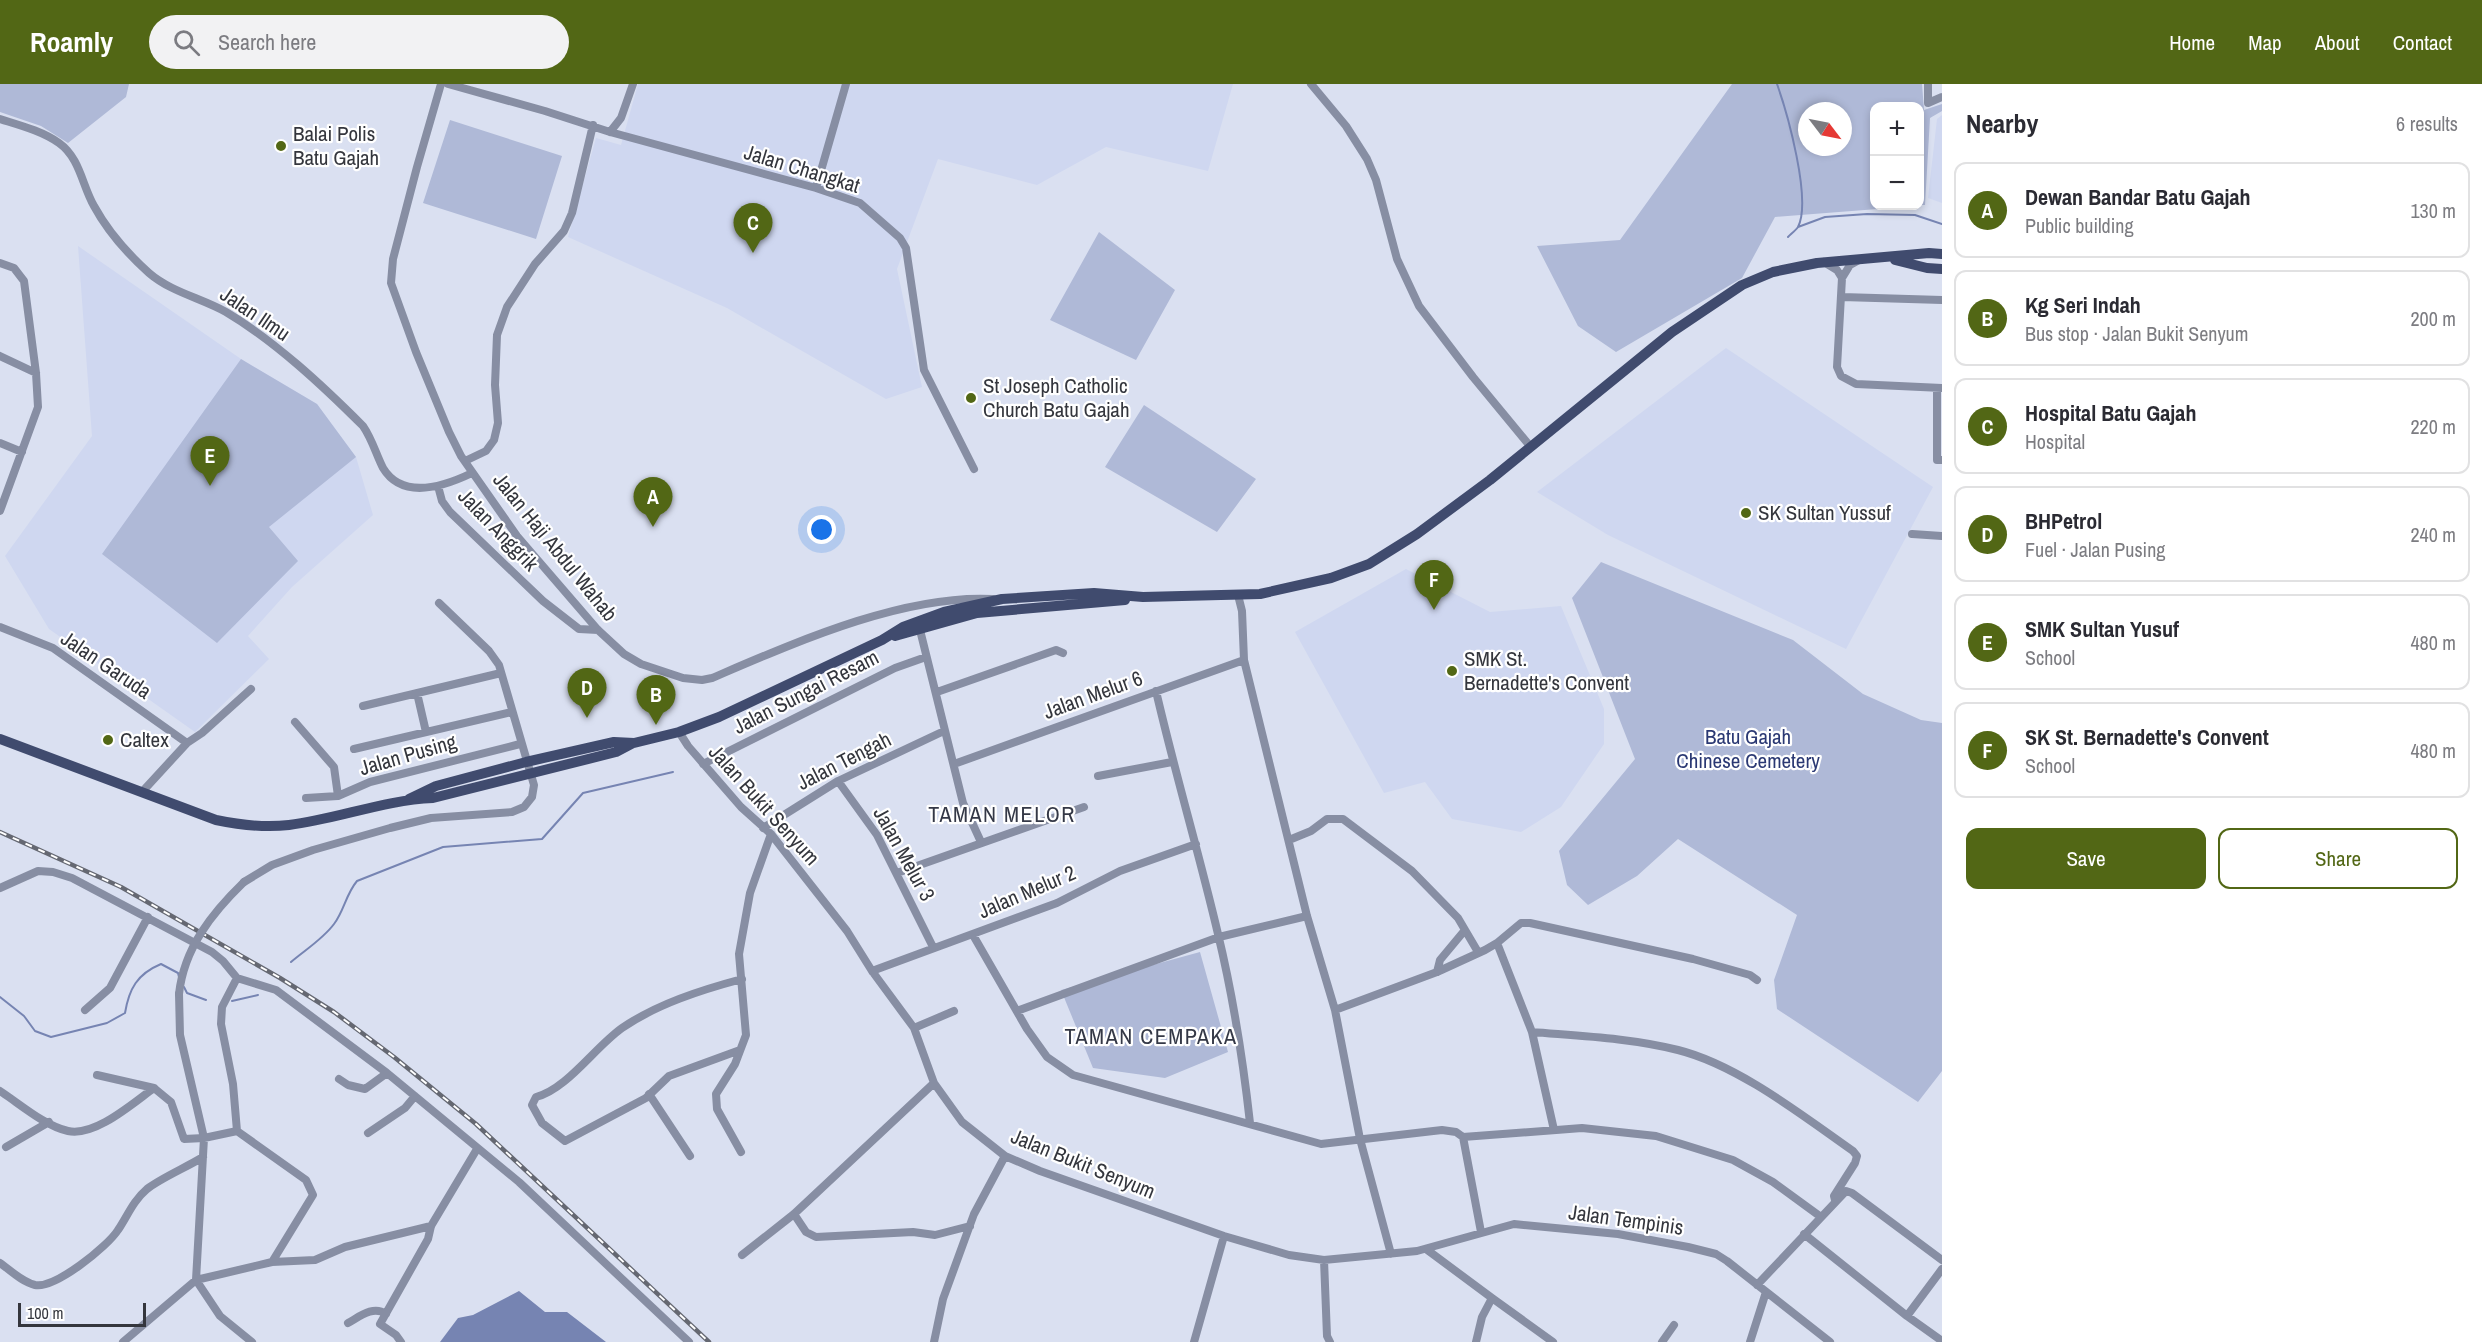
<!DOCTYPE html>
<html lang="en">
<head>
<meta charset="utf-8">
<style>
  body { margin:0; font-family:"Archivo Narrow",sans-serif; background:#f2f2f3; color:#2b2b33 }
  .controls { position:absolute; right:18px; top:18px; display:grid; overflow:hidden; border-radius:12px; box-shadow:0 3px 9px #0003 }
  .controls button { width:54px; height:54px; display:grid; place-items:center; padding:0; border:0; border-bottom:2px solid #e1e1e2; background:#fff; color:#2b2b33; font:30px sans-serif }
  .compass { position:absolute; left:1798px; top:18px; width:54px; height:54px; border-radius:50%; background:#fff; box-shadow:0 3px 9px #0003; rotate:122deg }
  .scale { position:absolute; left:18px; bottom:15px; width:128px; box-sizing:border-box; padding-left:6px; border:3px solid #34363d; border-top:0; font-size:16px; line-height:21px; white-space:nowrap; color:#34363d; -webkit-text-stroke:4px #fff; paint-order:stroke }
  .you { position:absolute; left:822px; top:446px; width:21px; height:21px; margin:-15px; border:4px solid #fff; border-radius:50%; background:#1a73e8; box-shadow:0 0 0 9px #1a73e833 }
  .badge { display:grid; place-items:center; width:39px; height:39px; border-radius:50%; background:#526715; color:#fff; font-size:20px; font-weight:700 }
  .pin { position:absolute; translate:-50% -50px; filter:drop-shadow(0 2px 3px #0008) }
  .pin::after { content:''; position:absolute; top:32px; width:21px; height:18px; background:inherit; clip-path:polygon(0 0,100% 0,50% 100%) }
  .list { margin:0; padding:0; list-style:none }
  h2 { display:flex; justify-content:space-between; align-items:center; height:78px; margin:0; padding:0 24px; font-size:26px }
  h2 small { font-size:20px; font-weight:400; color:#7c7c81 }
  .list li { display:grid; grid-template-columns:39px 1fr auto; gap:18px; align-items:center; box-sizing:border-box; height:96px; margin:0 12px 12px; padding:0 12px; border:2px solid #e1e1e2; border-radius:12px }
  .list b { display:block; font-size:22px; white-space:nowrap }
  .list p { margin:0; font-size:20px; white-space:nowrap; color:#7c7c81 }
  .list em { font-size:20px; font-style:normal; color:#7c7c81 }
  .actions { display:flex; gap:12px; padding:18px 24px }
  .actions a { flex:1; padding:14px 0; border:2px solid #526715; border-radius:12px; text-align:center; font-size:21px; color:#526715 }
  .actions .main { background:#526715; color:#fff }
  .icon { flex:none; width:33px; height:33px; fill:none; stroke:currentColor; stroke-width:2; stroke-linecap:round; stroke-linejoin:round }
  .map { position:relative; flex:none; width:1942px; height:1258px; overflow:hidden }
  header { display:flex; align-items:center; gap:36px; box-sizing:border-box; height:84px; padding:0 30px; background:#526715; color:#fff }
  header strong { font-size:28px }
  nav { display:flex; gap:33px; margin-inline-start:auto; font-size:21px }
  .search { width:420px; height:54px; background:#f2f2f3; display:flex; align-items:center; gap:15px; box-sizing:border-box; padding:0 21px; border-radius:33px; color:#7c7c81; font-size:22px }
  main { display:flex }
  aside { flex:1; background:#fff }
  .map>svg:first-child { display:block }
  .built { fill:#cfd7f0 }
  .green { fill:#afb9d7; fill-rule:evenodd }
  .water { fill:#7684b2 }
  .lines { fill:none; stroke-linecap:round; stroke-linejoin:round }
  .stream { stroke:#7684b2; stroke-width:2 }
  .minor { stroke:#878ea3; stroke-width:8 }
  .major { stroke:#404b6e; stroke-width:10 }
  .rail-casing { stroke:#656872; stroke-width:4.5 }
  .rail { stroke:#fff; stroke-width:2; stroke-dasharray:7; stroke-linecap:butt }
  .minor-bridge { stroke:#878ea3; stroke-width:8 }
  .poi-dot { fill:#526715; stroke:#fff; stroke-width:2 }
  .labels { text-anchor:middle; stroke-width:4.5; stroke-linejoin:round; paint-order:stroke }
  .poi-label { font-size:21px; fill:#34363d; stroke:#fff; text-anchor:start }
  .street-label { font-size:21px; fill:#34363d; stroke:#fff }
  .park-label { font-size:21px; fill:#2a3873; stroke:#fff }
  .neighbourhood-label { font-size:22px; letter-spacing:1.5px; fill:#343846; stroke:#fff }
</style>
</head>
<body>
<header>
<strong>Roamly</strong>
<div class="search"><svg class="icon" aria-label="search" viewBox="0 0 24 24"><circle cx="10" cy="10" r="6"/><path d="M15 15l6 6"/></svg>Search here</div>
<nav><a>Home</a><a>Map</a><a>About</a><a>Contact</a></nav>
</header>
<main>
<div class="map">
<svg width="1942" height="1258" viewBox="0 0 1942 1258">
  <rect width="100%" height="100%" fill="#dae0f1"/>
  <path class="built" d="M638,0h595l-25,87 -102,-24 -69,38 -99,-26 -41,110 25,118 -36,12 -159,-91 -159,-71 28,-99 25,7z
    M1942,31v88l-14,-5 9,-79z
    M78,162l163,113 76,45 39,53 17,58 -81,72 -44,49 21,23 -74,73 -146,-103 -44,-73 87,-120z
    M1726,264l207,139 -87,162 -238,-114 -71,-43z
    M1406,485l84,43 71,-6 43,103v35l-43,63 -40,25 -69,-13 -27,-37 -41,11 -89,-161z"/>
  <path class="green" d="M0,0h129l-3,13 -58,46 -27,-17 -41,-14z
    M1732,0h190l2,26 18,-6v7l-12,7 -5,87h-5v-99h-46v100h42l-141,11 -33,61 -126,74 -38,-26 -41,-80 83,-6zM1807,27h36v36h-36z
    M450,36l112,36 -26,83 -113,-36z
    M1099,148l76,58 -39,70 -86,-40z
    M241,275l76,45 39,53 -87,70 29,34 -81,82 -115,-89z
    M1144,321l112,74 -39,53 -112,-65z
    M1601,478l192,78 70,54 58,26 21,3v348l-24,31 -141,-93 -3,-29 23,-65 -119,-76 -41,37 -49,29 -21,-20 -8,-34 76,-92 -63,-161z
    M1200,868l28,100 -63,26 -72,-10 -32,-78z"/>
  <path class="water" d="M519,1207l26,21h22l39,30h-166l18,-24 15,-3z"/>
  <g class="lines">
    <path class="stream" d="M1777,0c10,28 35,116 21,143 -2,3 -7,7 -10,10
      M1798,143l27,-10 42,-3 48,1 27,9
      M291,878c14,-12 32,-23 43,-38 10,-13 12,-30 23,-43l86,-34 99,-8 41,-46 90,-21
      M184,903l3,6 19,7
      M0,913l24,19 11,15 16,6 56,-14 18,-10c4,-24 12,-39 36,-49l17,9 1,4
      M232,917l26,-6"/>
    <path class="minor" d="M441,0l-24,83 -24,92 -2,24 25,69 33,80 12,24 56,80 81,94 26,24 17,10 42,14 19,2 10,-2c82,-35 191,-84 281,-79
      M448,0l97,27 65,21 206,56 44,15 40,35 6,10 18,122 50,99
      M1311,0l35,42 21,33 9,21 21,79 22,47 54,71 57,69
      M1928,0v19l14,-6
      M0,35c19,6 42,12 59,24 21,15 23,42 35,63 13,24 35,49 55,67 22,19 52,25 77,39 49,29 97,74 137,114 9,13 13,28 20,42 20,33 62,18 89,5
      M610,48l11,-14 12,-34
      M816,104l30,-104
      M1859,176l-9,5 -8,13 -5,89 4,9 15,8 86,4
      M1824,178l13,8 5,8
      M0,179l14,5 10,13 12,92 2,34 -38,104
      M1842,213l100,3
      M0,272l36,17
      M1937,304v72h5
      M0,359l22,9
      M465,377l21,-10 8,-11 4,-17 -3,-38 2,-50 10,-28 28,-43 29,-33 8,-18 21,-88
      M438,402l4,15 8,11 93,89 36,28 19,1
      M1912,450l30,2
      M1238,511l4,16 2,49 63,256 28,94 25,129 31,115
      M0,543l53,21 134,95
      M920,546l43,173 18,39
      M1156,607c19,82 43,162 62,243 15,62 25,126 32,189
      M937,608l119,-42 7,3
      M417,609l9,39
      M363,622l138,-33
      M295,638l39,45 4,29
      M679,648l9,14 53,61 30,27 76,97 25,40 42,57 20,55 28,39 43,34 35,15 184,65 65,19 35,5 93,-9 97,-27 104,10 70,13 28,7 11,7 103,81
      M354,665l158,-37
      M703,680l192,-96 31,-11
      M954,680l290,-104
      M1098,692l74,-14
      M838,697l39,54 56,112
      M142,708l45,-49 15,-10 49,-44
      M306,714l32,-2 32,-14 150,-38
      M763,744l75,-47 106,-50
      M1289,756l22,-9 16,-12h16l69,52 46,47 20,34
      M897,789l187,-66
      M244,798l28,-17 41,-15 77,-22 41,-10 81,-6 12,-5 8,-10 2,-12 -35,-120 -10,-14 -50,-48
      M0,804l38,-17 15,1 19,6 140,74 11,9 14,17
      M973,851l54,94 20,28 26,18 248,69 121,-14 14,2 7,5 119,-9 74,8 77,24 40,22 48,35
      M1497,859l24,-20h9l163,36 57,16 7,5
      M872,887l185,-68 63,-32 76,-27
      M1437,888l3,-12 25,-30
      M179,910l1,41 24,103 -8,142 24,36 32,26
      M85,926l25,-22 38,-71
      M1335,926l102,-38 48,-22 12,-7 35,89 22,98
      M1017,927l202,-74 88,-21
      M914,944l40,-17
      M1532,948c48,4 99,6 146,18 60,15 125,66 175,101l4,5 -2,7 -21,33 1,4
      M740,966l-71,26 -23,22 -81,43 -23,-18 -10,-18 4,-8c31,-8 58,-49 86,-69 35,-24 79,-38 120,-49
      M97,991l57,13
      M339,995l9,6 17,4 22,-16
      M0,1007c20,13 45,35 68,40 27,6 65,-28 86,-43l17,14 13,37 20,-1 33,-7 -4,-47 -12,-60 1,-17 15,-29 39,12 111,83 132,109 170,160
      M649,1010l41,62
      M237,1047l69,49 7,15 -41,67
      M368,1049l37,-25 10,-12
      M1463,1053l18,95
      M6,1063l43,-25
      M741,1068l-24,-43 -1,-15 19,-30 11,-29 -7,-81 11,-61 21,-59
      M794,1130l12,18 10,5 97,-5 22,3 35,-9
      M1804,1150l103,82 35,25
      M1426,1165l66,49 -10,19 -6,25
      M742,1171l52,-41 140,-131
      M1324,1176l3,76 3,6
      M0,1179c10,7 22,19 35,22 20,4 73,-39 83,-55 10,-15 15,-29 29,-41 14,-11 40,-22 56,-32
      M1757,1201l89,-94 6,2 90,67
      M1492,1214l61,44
      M1907,1232l35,-47
      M348,1239c11,-6 25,-18 38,-9
      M123,1258l73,-62 76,-18 43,-2 30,-13 86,-21
      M401,1258l-5,-7 -16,-11 48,-85 3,-13 46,-77
      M934,1258l9,-43 31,-85 31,-58
      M1194,1258l30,-106
      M1662,1258l12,-17
      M1750,1258l16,-50"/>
    <path class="major" d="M1895,176l32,8 15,1
      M895,552l82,-23 148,-13
      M0,655l216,81c24,5 48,8 73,5 49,-6 95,-25 144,-27l183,-46 17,-9
      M409,715l27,-13 90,-24 88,-20 20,1 45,-11 40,-15 163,-77 21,-13 41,-15 58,-13 92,-6 49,4 117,-3 71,-16 38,-14 48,-30 73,-54 182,-148 70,-47 31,-13 44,-9 112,-10 13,1"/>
    <defs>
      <path id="rail" d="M0,748l121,55 159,91 54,34 60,45 82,67 233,218"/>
    </defs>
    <use href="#rail" class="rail-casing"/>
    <use href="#rail" class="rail"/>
    <path class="minor-bridge" d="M179,910c5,-46 33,-81 65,-112"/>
  </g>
  <g class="poi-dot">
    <circle cx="281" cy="62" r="6"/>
    <circle cx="971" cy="314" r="6"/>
    <circle cx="1746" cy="429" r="6"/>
    <circle cx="1452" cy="587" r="6"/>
    <circle cx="108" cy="656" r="6"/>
  </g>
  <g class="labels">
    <g class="poi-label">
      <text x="293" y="57">Balai Polis<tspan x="293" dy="24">Batu Gajah</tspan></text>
      <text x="983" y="309">St Joseph Catholic<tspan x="983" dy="24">Church Batu Gajah</tspan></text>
      <text x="1758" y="436">SK Sultan Yussuf</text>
      <text x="1464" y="582">SMK St.<tspan x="1464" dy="24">Bernadette's Convent</tspan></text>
      <text x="120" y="663">Caltex</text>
    </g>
    <g class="street-label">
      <text transform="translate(802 85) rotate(17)" y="7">Jalan Changkat</text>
      <text transform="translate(255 230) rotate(34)" y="7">Jalan Ilmu</text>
      <text transform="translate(498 446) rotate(46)" y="7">Jalan Anggrik</text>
      <text transform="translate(555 463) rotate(51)" y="7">Jalan Haji Abdul Wahab</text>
      <text transform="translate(106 581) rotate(34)" y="7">Jalan Garuda</text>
      <text transform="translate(806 608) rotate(-27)" y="7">Jalan Sungai Resam</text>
      <text transform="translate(1093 611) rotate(-20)" y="7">Jalan Melur 6</text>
      <text transform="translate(408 671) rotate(-16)" y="7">Jalan Pusing</text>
      <text transform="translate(844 677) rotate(-27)" y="7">Jalan Tengah</text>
      <text transform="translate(764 721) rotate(48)" y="7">Jalan Bukit Senyum</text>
      <text transform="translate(904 770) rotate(61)" y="7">Jalan Melur 3</text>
      <text transform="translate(1027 808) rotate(-23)" y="7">Jalan Melur 2</text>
      <text transform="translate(1083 1080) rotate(22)" y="7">Jalan Bukit Senyum</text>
      <text transform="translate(1626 1136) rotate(8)" y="7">Jalan Tempinis</text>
    </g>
    <g class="park-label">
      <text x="1748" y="660">Batu Gajah<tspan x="1748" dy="24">Chinese Cemetery</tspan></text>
    </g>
    <g class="neighbourhood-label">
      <text x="1002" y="738">TAMAN MELOR</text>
      <text x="1151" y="960">TAMAN CEMPAKA</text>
    </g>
  </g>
</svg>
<div class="controls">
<button>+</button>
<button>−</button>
</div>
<svg class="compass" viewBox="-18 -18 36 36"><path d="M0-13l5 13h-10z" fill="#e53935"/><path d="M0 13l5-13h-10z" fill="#7c7c81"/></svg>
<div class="scale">100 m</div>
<div class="you"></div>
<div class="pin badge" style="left:653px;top:443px">A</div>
<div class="pin badge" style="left:656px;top:641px">B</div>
<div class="pin badge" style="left:753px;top:169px">C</div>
<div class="pin badge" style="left:587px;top:634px">D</div>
<div class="pin badge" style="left:210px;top:402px">E</div>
<div class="pin badge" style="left:1434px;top:526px">F</div>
</div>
<aside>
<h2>Nearby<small>6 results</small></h2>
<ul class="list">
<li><span class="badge">A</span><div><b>Dewan Bandar Batu Gajah</b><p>Public building</p></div><em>130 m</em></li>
<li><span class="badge">B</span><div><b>Kg Seri Indah</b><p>Bus stop · Jalan Bukit Senyum</p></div><em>200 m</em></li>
<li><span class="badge">C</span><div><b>Hospital Batu Gajah</b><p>Hospital</p></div><em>220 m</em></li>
<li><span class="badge">D</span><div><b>BHPetrol</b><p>Fuel · Jalan Pusing</p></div><em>240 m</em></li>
<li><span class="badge">E</span><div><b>SMK Sultan Yusuf</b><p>School</p></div><em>480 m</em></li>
<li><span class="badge">F</span><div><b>SK St. Bernadette's Convent</b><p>School</p></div><em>480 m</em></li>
</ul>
<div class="actions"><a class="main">Save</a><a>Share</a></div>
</aside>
</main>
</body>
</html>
